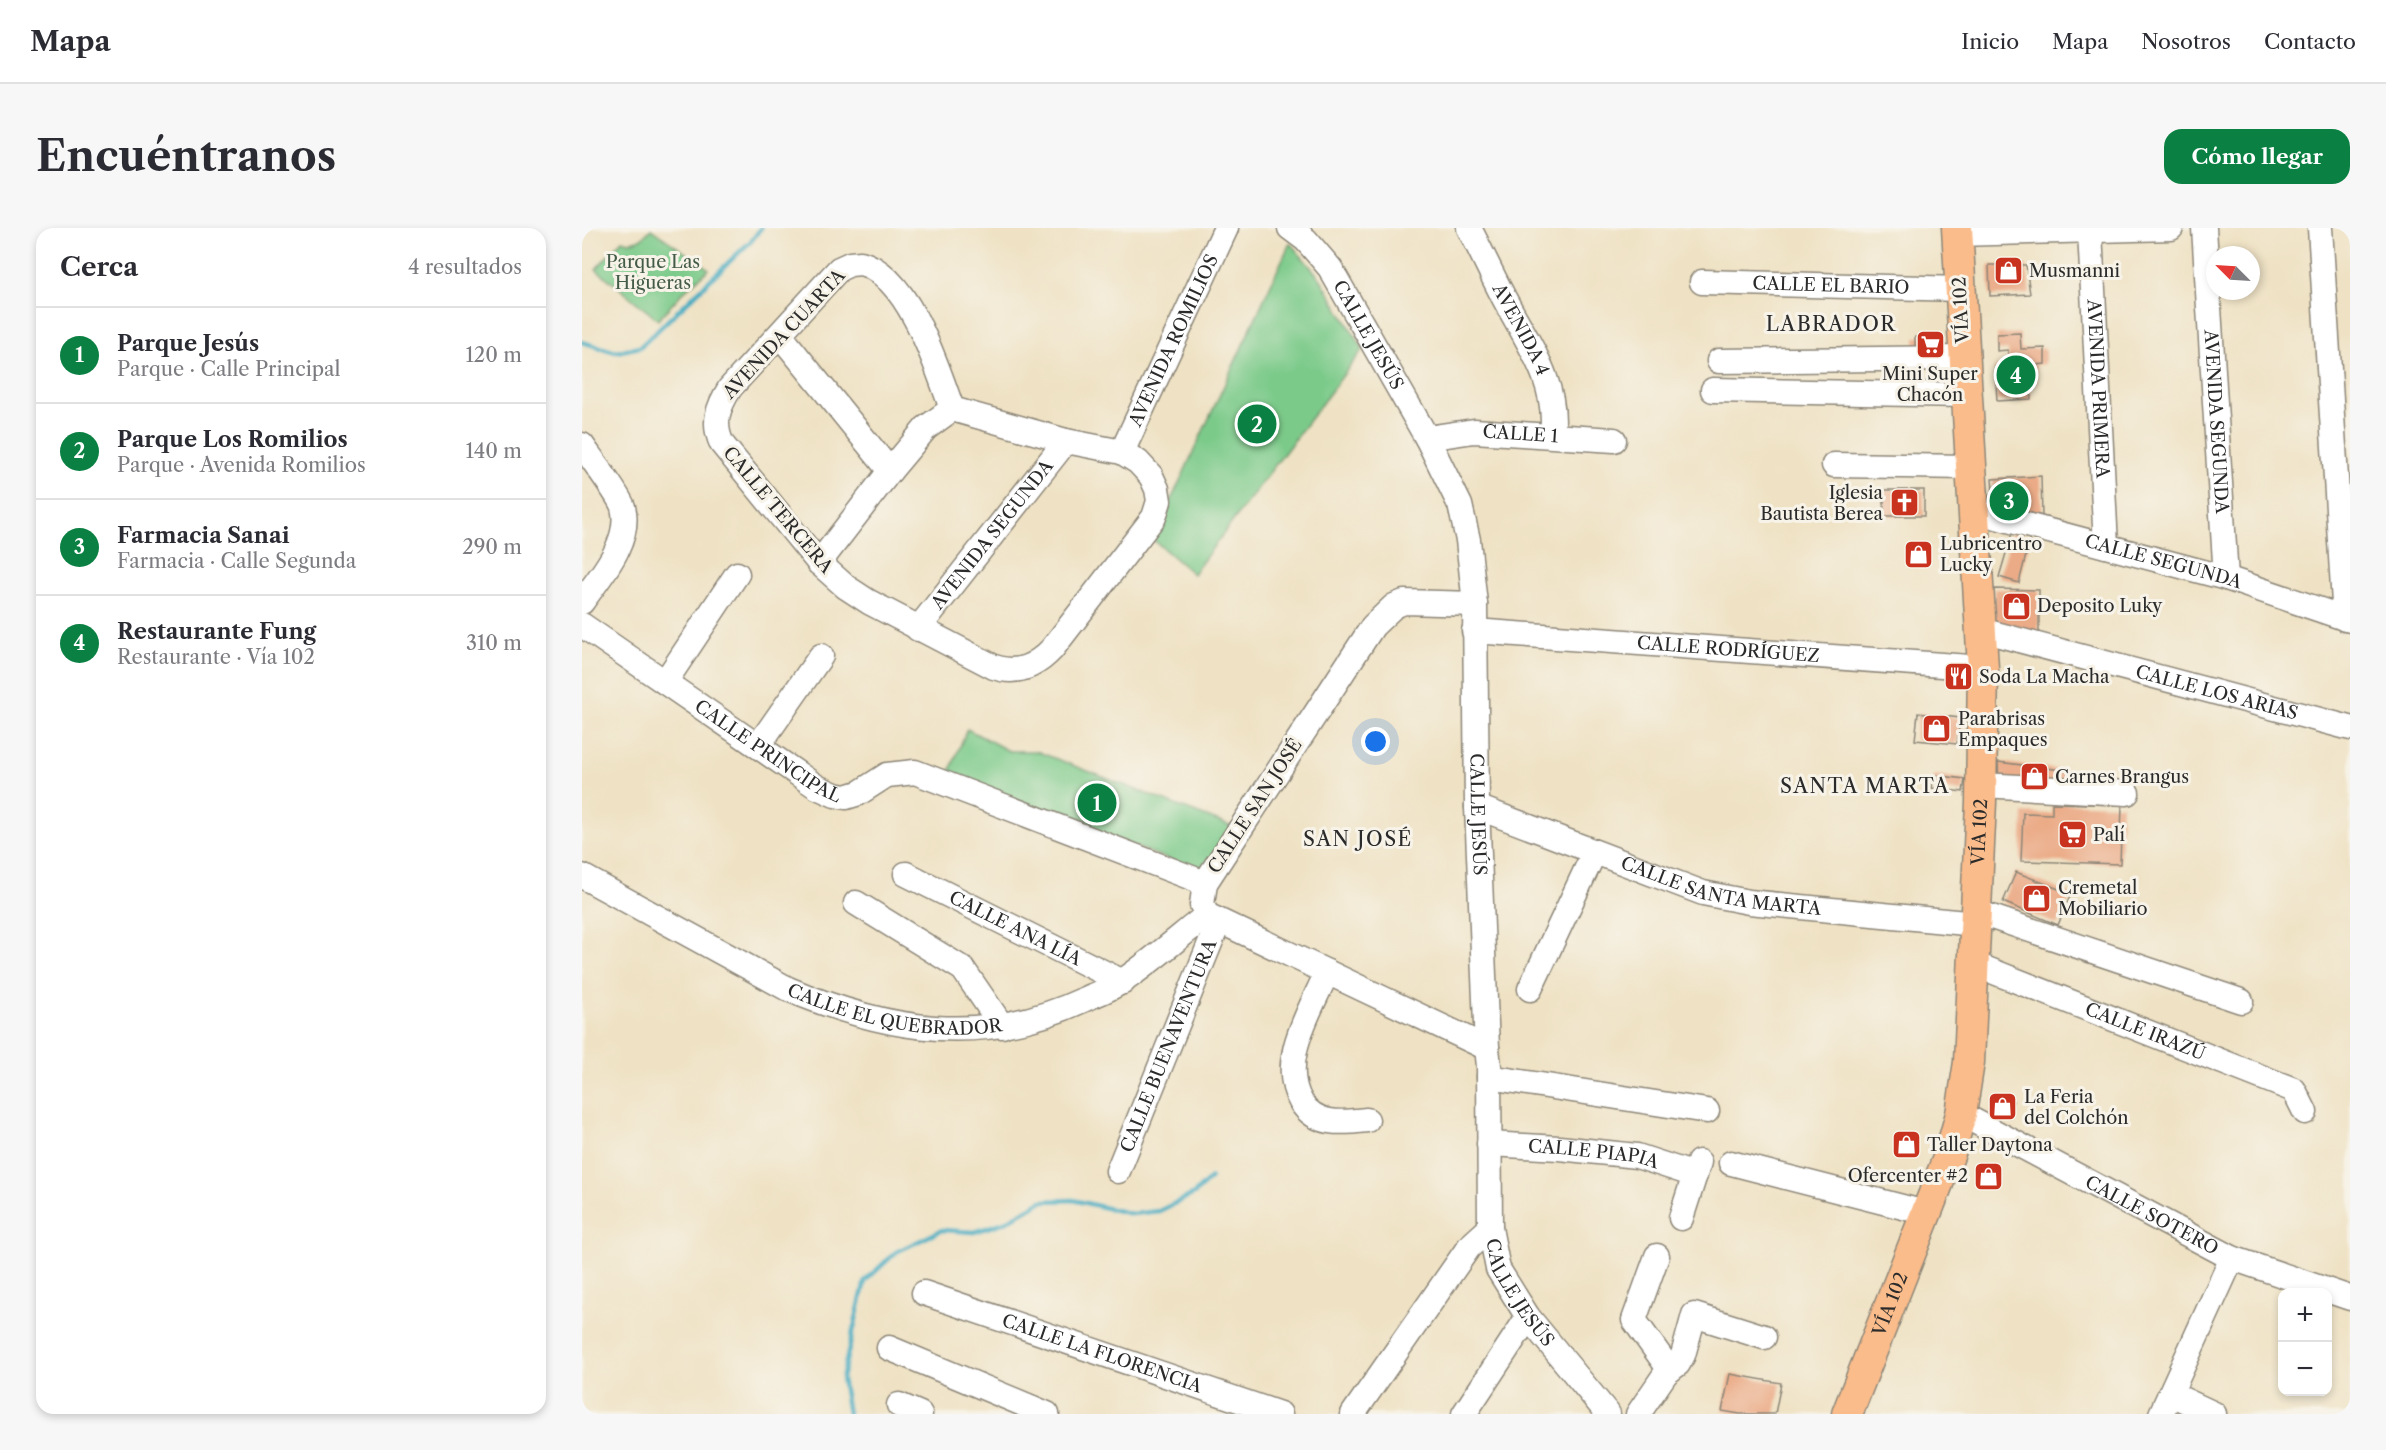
<!DOCTYPE html>
<html lang="es">
<head>
<meta charset="utf-8">
<style>
  body { margin:0; font-family:"Libre Caslon Text",serif; background:#f7f7f7; color:#2b2b33 }
  .controls { position:absolute; right:18px; bottom:18px; display:grid; overflow:hidden; border-radius:12px; box-shadow:0 3px 9px #0003 }
  .controls button { width:54px; height:54px; display:grid; place-items:center; padding:0; border:0; border-bottom:2px solid #e1e1e2; background:#fff; color:#2b2b33; font:30px sans-serif }
  .compass { position:absolute; left:1624px; top:18px; width:54px; height:54px; border-radius:50%; background:#fff; box-shadow:0 3px 9px #0003; rotate:294deg }
  .you { position:absolute; left:794px; top:514px; width:21px; height:21px; margin:-15px; border:4px solid #fff; border-radius:50%; background:#1a73e8; box-shadow:0 0 0 9px #1a73e833 }
  .badge { display:grid; place-items:center; width:39px; height:39px; border-radius:50%; background:#0b8043; color:#fff; font-size:20px; font-weight:700 }
  .pin { position:absolute; translate:-50% -50%; border:3px solid #fff; box-shadow:0 2px 6px #0006 }
  .list { margin:0; padding:0; list-style:none }
  h2 { display:flex; justify-content:space-between; align-items:center; height:78px; margin:0; padding:0 24px; font-size:26px }
  h2 small { font-size:20px; font-weight:400; color:#7c7c81 }
  .list li { display:grid; grid-template-columns:39px 1fr auto; gap:18px; align-items:center; box-sizing:border-box; height:96px; padding:0 24px; border-top:2px solid #e1e1e2 }
  .list b { display:block; font-size:22px; white-space:nowrap }
  .list p { margin:0; font-size:20px; white-space:nowrap; color:#7c7c81 }
  .list em { font-size:20px; font-style:normal; color:#7c7c81 }
  .map { position:relative; flex:none; width:1768px; height:1186px; overflow:hidden; border-radius:18px }
  header { display:flex; align-items:center; gap:36px; box-sizing:border-box; height:84px; padding:0 30px; background:#fff; border-bottom:2px solid #e1e1e2 }
  header strong { font-size:28px }
  nav { display:flex; gap:33px; margin-inline-start:auto; font-size:21px }
  .intro { display:flex; align-items:center; justify-content:space-between; box-sizing:border-box; height:144px; padding:0 36px }
  h1 { margin:0; font-size:42px }
  .button { padding:15px 27px; border-radius:18px; background:#0b8043; color:#fff; font-size:21px; font-weight:700 }
  main { display:flex; gap:36px; padding:0 36px }
  aside { flex:1; background:#fff; border-radius:18px; box-shadow:0 3px 9px #0003 }
  .map>svg:first-child { display:block }
  .green { fill:#7bca8a; stroke:#537a5a; stroke-width:1.5 }
  .lines { fill:none; stroke-linecap:round; stroke-linejoin:round }
  .stream { stroke:#42acc2; stroke-width:4.5 }
  .building { fill:#ebab87 }
  .minor-casing { stroke:#8d8678; stroke-width:27 }
  .major-casing { stroke:#8d8678; stroke-width:33 }
  .minor { stroke:#fff; stroke-width:24 }
  .major { stroke:#fabc8b; stroke-width:30 }
  .labels { text-anchor:middle; stroke-width:6; stroke-linejoin:round; paint-order:stroke }
  .park-label { font-size:18px; fill:#435b48; stroke:#f7f3e8 }
  .poi-label { font-size:18px; fill:#2b2b2b; stroke:#f7f3e8; text-anchor:start }
  .street-label { font-size:18px; fill:#2b2b2b; stroke:#f7f3e8 }
  .neighbourhood-label { font-size:20px; letter-spacing:1.5px; fill:#2b2b2b; stroke:#f7f3e8 }
</style>
</head>
<body>
<header>
<strong>Mapa</strong>
<nav><a>Inicio</a><a>Mapa</a><a>Nosotros</a><a>Contacto</a></nav>
</header>
<div class="intro"><h1>Encuéntranos</h1><a class="button">Cómo llegar</a></div>
<main>
<aside>
<h2>Cerca<small>4 resultados</small></h2>
<ul class="list">
<li><span class="badge">1</span><div><b>Parque Jesús</b><p>Parque · Calle Principal</p></div><em>120 m</em></li>
<li><span class="badge">2</span><div><b>Parque Los Romilios</b><p>Parque · Avenida Romilios</p></div><em>140 m</em></li>
<li><span class="badge">3</span><div><b>Farmacia Sanai</b><p>Farmacia · Calle Segunda</p></div><em>290 m</em></li>
<li><span class="badge">4</span><div><b>Restaurante Fung</b><p>Restaurante · Vía 102</p></div><em>310 m</em></li>
</ul>
</aside>
<div class="map">
<svg width="1768" height="1186" viewBox="0 0 1768 1186">
  <rect width="100%" height="100%" fill="#f7f3e8"/>
  <filter id="ink" filterUnits="userSpaceOnUse"><feTurbulence type="fractalNoise" baseFrequency=".0167" numOctaves="2"/><feDisplacementMap in="SourceGraphic" scale="12" xChannelSelector="R" yChannelSelector="G"/><feConvolveMatrix kernelMatrix="1 2 1 2 8 2 1 2 1" color-interpolation-filters="sRGB"/></filter>
  <filter id="wash" filterUnits="userSpaceOnUse"><feTurbulence type="fractalNoise" baseFrequency=".008" numOctaves="4" result="noise"/><feDisplacementMap in="SourceGraphic" scale="24" xChannelSelector="R" yChannelSelector="G"/><feGaussianBlur stdDeviation="1.35" result="paint"/><feColorMatrix in="noise" values="0 0 0 0 0 0 0 0 0 0 0 0 0 0 0 0 0 1.4 0 .05"/><feComposite in="paint" operator="in"/></filter>
  <g filter="url(#wash)">
    <rect width="100%" height="100%" fill="#efe2c4"/>
    <path class="green" d="M69,1l58,40 -27,24 -24,27 -62,-51 26,-29c13,5 21,-2 29,-11z
      M708,15l30,35 43,71 -170,225 -43,-37 15,-15 7,-24z
      M385,501l42,22h27l197,76 -31,45 -254,-96z"/>
    <g class="lines">
      <path class="stream" d="M0,114l34,10 24,-5 112,-107 9,-12
        M266,1186l-6,-36 23,-97 31,-29 46,-22 32,2 31,-10 37,-21 31,-1 59,14 27,-3 35,-17 17,-16"/>
    </g>
    <g id="blocks">
      <path class="building" d="M1407,37h37l4,29 -40,2z
        M1438,105l1,16 24,-1v16l-9,1 1,18h-7l1,16 -34,2 -2,-34 13,-1v-16l-11,1v-17z
        M1333,109h29v16h-29z
        M1459,248l1,40 -48,-13 -2,-24z
        M1302,262h40v26h-40z
        M1430,305l18,6 -11,44 -20,-6z
        M1412,361l45,1v44l-46,-13z
        M1336,485l42,5 -3,26 -42,-4z
        M1416,534l72,9 -2,12h-69z
        M1352,547l31,4 -2,13 -31,-4z
        M1470,575l70,2 -2,59 -99,-3 2,-48 29,1z
        M1434,644l55,22 -13,31 -55,-23z
        M1416,869l15,4 -4,16 -15,-3z
        M1148,1146l51,9 -6,31h-35l-18,-3z"/>
    </g>
  </g>
  <g filter="url(#ink)">
    <use href="#blocks" fill-opacity="0" stroke="#8d8678" stroke-width="1.5"/>
    <g class="lines">
      <defs>
        <g id="minor">
          <path id="s1" d="M708,0l16,12 24,28 97,170 33,67 8,35 7,64 2,203 10,241 2,18 1,162 8,41 30,48 80,97"/>
          <path id="s2" d="M887,0c12,23 23,47 35,70 23,44 55,85 48,137"/>
          <path id="s3" d="M1622,0l22,350"/>
          <path d="M1738,0l25,391"/>
          <path id="s4" d="M1508,3l16,315"/>
          <path d="M1375,6l214,-6"/>
          <path d="M279,35c48,13 76,104 91,146l114,32 56,11 16,10 13,14 6,13 2,12 -5,16 -102,132c-16,17 -34,26 -58,18l-125,-65 -23,-15 -27,-24 -97,-119c-10,-21 -4,-37 8,-56l109,-119 11,-5z"/>
          <path id="s5" d="M1120,54l258,7"/>
          <path d="M198,107l110,136"/>
          <path d="M1137,133l245,-3"/>
          <path d="M1131,162l253,5"/>
          <path id="s6" d="M845,210l47,-7 140,9"/>
          <path d="M0,217c9,13 37,50 41,62 9,35 -23,69 -41,95"/>
          <path id="s7" d="M540,224l104,-224"/>
          <path d="M1252,237l136,2"/>
          <path id="s8" d="M1392,283l252,67 124,42"/>
          <path d="M237,335l71,-92 36,-43 26,-19"/>
          <path d="M893,376l-71,-2 -10,4 -21,20 -168,257 -3,22 5,10 280,133"/>
          <path id="s9" d="M0,397l235,162 18,8 11,2 13,-4 28,-18 28,-3 290,111"/>
          <path id="s10" d="M336,401l148,-188"/>
          <path id="s11" d="M1399,402l369,98"/>
          <path id="s12" d="M892,403l509,37"/>
          <path d="M83,454l72,-108"/>
          <path d="M176,518l63,-90"/>
          <path d="M1400,557l145,8"/>
          <path id="s13" d="M895,579l226,86 46,9 227,22"/>
          <path id="s14" d="M324,646l217,108"/>
          <path id="s15" d="M0,648l206,113c99,42 194,58 295,11 13,-6 29,-11 41,-20 29,-20 55,-43 83,-65"/>
          <path d="M274,675l107,66 39,57"/>
          <path d="M1395,684l264,89"/>
          <path id="s16" d="M1392,736l320,126 11,22"/>
          <path d="M745,744c-16,38 -50,89 -26,130 15,24 41,21 66,18"/>
          <path d="M948,761l64,-136"/>
          <path d="M907,849l218,34"/>
          <path id="s17" d="M1379,886l271,144 118,40"/>
          <path id="s18" d="M907,916l70,4 78,8 58,19"/>
          <path d="M1149,935l195,50"/>
          <path id="s19" d="M536,943l101,-250"/>
          <path d="M1099,990l18,-56"/>
          <path d="M1075,1028l-23,64 36,50"/>
          <path id="s20" d="M342,1065l356,121"/>
          <path d="M307,1120l158,66"/>
          <path d="M1589,1166l43,20"/>
          <path d="M317,1177l21,9"/>
          <path d="M771,1186l116,-167 21,-19"/>
          <path d="M882,1186l64,-97"/>
          <path d="M1056,1186l28,-41 12,-9 5,-9 11,-40 70,22"/>
          <path d="M1579,1186l71,-156"/>
        </g>
        <g id="major">
          <path id="s21" d="M1265,1186l103,-261 11,-39 8,-52 12,-260 2,-134 -26,-440"/>
        </g>
      </defs>
      <use href="#minor" class="minor-casing"/>
      <use href="#major" class="major-casing"/>
      <use href="#minor" class="minor"/>
      <use href="#major" class="major"/>
    </g>
  </g>
  <defs>
    <symbol id="shop-square" viewBox="-11 -11 22 22"><rect x="-9" y="-9" width="18" height="18" rx="4" fill="#c8321e" stroke="#f7f3e8"/><path d="M-5-2.5h2.3a2.7 3.5 0 0 1 5.4 0H5L5.5 6h-11ZM-1.5-2.5h3a1.5 2.3 0 0 0-3 0Z" fill="#fff"/></symbol>
    <symbol id="supermarket-square" viewBox="-11 -11 22 22"><rect x="-9" y="-9" width="18" height="18" rx="4" fill="#c8321e" stroke="#f7f3e8"/><path d="M-6-5.5h2.5l.6 2H6L4.5 2H-2.5L-4.4-4H-6ZM-1.5 3.2a1.3 1.3 0 1 0 .1 0ZM3 3.2a1.3 1.3 0 1 0 .1 0Z" fill="#fff"/></symbol>
    <symbol id="church-square" viewBox="-11 -11 22 22"><rect x="-9" y="-9" width="18" height="18" rx="4" fill="#c8321e" stroke="#f7f3e8"/><path d="M-1.2-6h2.4v3.5h3.3v2.4h-3.3V6h-2.4V-.1h-3.3v-2.4h3.3Z" fill="#fff"/></symbol>
    <symbol id="restaurant-square" viewBox="-11 -11 22 22"><rect x="-9" y="-9" width="18" height="18" rx="4" fill="#c8321e" stroke="#f7f3e8"/><path d="M-5-6h1v4h1v-4h1v4h1v-4h1v5L-1.5 .5V6h-2V.5L-5-1ZM5-6V6H3V1.5H1.5Q1.5-4 5-6Z" fill="#fff"/></symbol>
  </defs>
  <g fill-rule="evenodd">
    <use href="#shop-square" x="1410" y="26" width="33" height="33"/>
    <use href="#supermarket-square" x="1332" y="100" width="33" height="33"/>
    <use href="#church-square" x="1306" y="258" width="33" height="33"/>
    <use href="#shop-square" x="1320" y="310" width="33" height="33"/>
    <use href="#shop-square" x="1418" y="362" width="33" height="33"/>
    <use href="#restaurant-square" x="1360" y="432" width="33" height="33"/>
    <use href="#shop-square" x="1338" y="484" width="33" height="33"/>
    <use href="#shop-square" x="1436" y="532" width="33" height="33"/>
    <use href="#supermarket-square" x="1474" y="590" width="33" height="33"/>
    <use href="#shop-square" x="1438" y="654" width="33" height="33"/>
    <use href="#shop-square" x="1404" y="862" width="33" height="33"/>
    <use href="#shop-square" x="1308" y="900" width="33" height="33"/>
    <use href="#shop-square" x="1390" y="932" width="33" height="33"/>
  </g>
  <g class="labels">
    <g class="park-label">
      <text x="71" y="40">Parque Las<tspan x="71" dy="21">Higueras</tspan></text>
    </g>
    <g class="poi-label">
      <text x="1447" y="49">Musmanni</text>
      <text x="1348" y="152" text-anchor="middle">Mini Super<tspan x="1348" dy="21">Chacón</tspan></text>
      <text x="1301" y="271" text-anchor="end">Iglesia<tspan x="1301" dy="21">Bautista Berea</tspan></text>
      <text x="1358" y="322">Lubricentro<tspan x="1358" dy="21">Lucky</tspan></text>
      <text x="1455" y="384">Deposito Luky</text>
      <text x="1397" y="455">Soda La Macha</text>
      <text x="1376" y="497">Parabrisas<tspan x="1376" dy="21">Empaques</tspan></text>
      <text x="1473" y="555">Carnes Brangus</text>
      <text x="1511" y="613">Palí</text>
      <text x="1476" y="666">Cremetal<tspan x="1476" dy="21">Mobiliario</tspan></text>
      <text x="1442" y="875">La Feria<tspan x="1442" dy="21">del Colchón</tspan></text>
      <text x="1345" y="923">Taller Daytona</text>
      <text x="1386" y="954" text-anchor="end">Ofercenter #2</text>
    </g>
    <g class="street-label">
      <text dy="6" stroke="none"><textPath href="#s5" startOffset="129">CALLE EL BARIO</textPath></text>
      <text transform="translate(1379 82) rotate(-93)" y="6">VÍA 102</text>
      <text dy="6" stroke="none"><textPath href="#s2" startOffset="114">AVENIDA 4</textPath></text>
      <text transform="translate(202 106) rotate(-47)" y="6">AVENIDA CUARTA</text>
      <text dy="6" stroke="none"><textPath href="#s1" startOffset="134">CALLE JESÚS</textPath></text>
      <text dy="6" stroke="none"><textPath href="#s7" startOffset="123">AVENIDA ROMILIOS</textPath></text>
      <text dy="6" stroke="none"><textPath href="#s4" startOffset="158">AVENIDA PRIMERA</textPath></text>
      <text dy="6" stroke="none"><textPath href="#s3" startOffset="194">AVENIDA SEGUNDA</textPath></text>
      <text dy="6" stroke="none"><textPath href="#s6" startOffset="94">CALLE 1</textPath></text>
      <text transform="translate(196 282) rotate(50)" y="6">CALLE TERCERA</text>
      <text dy="6" stroke="none"><textPath href="#s10" startOffset="120">AVENIDA SEGUNDA</textPath></text>
      <text dy="6" stroke="none"><textPath href="#s8" startOffset="196">CALLE SEGUNDA</textPath></text>
      <text dy="6" stroke="none"><textPath href="#s12" startOffset="255">CALLE RODRÍGUEZ</textPath></text>
      <text dy="6" stroke="none"><textPath href="#s11" startOffset="244">CALLE LOS ARIAS</textPath></text>
      <text dy="6" stroke="none"><textPath href="#s9" startOffset="225">CALLE PRINCIPAL</textPath></text>
      <text transform="translate(673 578) rotate(-57)" y="6">CALLE SAN JOSÉ</text>
      <text dy="6" stroke="none"><textPath href="#s1" startOffset="638">CALLE JESÚS</textPath></text>
      <text dy="6" stroke="none"><textPath href="#s21" startOffset="604">VÍA 102</textPath></text>
      <text dy="6" stroke="none"><textPath href="#s13" startOffset="258">CALLE SANTA MARTA</textPath></text>
      <text dy="6" stroke="none"><textPath href="#s14" startOffset="122">CALLE ANA LÍA</textPath></text>
      <text dy="6" stroke="none"><textPath href="#s15" startOffset="345">CALLE EL QUEBRADOR</textPath></text>
      <text dy="6" stroke="none"><textPath href="#s16" startOffset="184">CALLE IRAZÚ</textPath></text>
      <text dy="6" stroke="none"><textPath href="#s19" startOffset="135">CALLE BUENAVENTURA</textPath></text>
      <text dy="6" stroke="none"><textPath href="#s18" startOffset="105">CALLE PIAPIA</textPath></text>
      <text dy="6" stroke="none"><textPath href="#s17" startOffset="216">CALLE SOTERO</textPath></text>
      <text dy="6" stroke="none"><textPath href="#s1" startOffset="1124">CALLE JESÚS</textPath></text>
      <text dy="6" stroke="none"><textPath href="#s21" startOffset="118">VÍA 102</textPath></text>
      <text dy="6" stroke="none"><textPath href="#s20" startOffset="188">CALLE LA FLORENCIA</textPath></text>
    </g>
    <g class="neighbourhood-label">
      <text x="1249" y="103">LABRADOR</text>
      <text x="1283" y="565">SANTA MARTA</text>
      <text x="776" y="618">SAN JOSÉ</text>
    </g>
  </g>
</svg>
<div class="controls">
<button>+</button>
<button>−</button>
</div>
<svg class="compass" viewBox="-18 -18 36 36"><path d="M0-13l5 13h-10z" fill="#e53935"/><path d="M0 13l5-13h-10z" fill="#7c7c81"/></svg>
<div class="you"></div>
<div class="pin badge" style="left:515px;top:575px">1</div>
<div class="pin badge" style="left:675px;top:196px">2</div>
<div class="pin badge" style="left:1427px;top:273px">3</div>
<div class="pin badge" style="left:1434px;top:147px">4</div>
</div>
</main>
</body>
</html>
